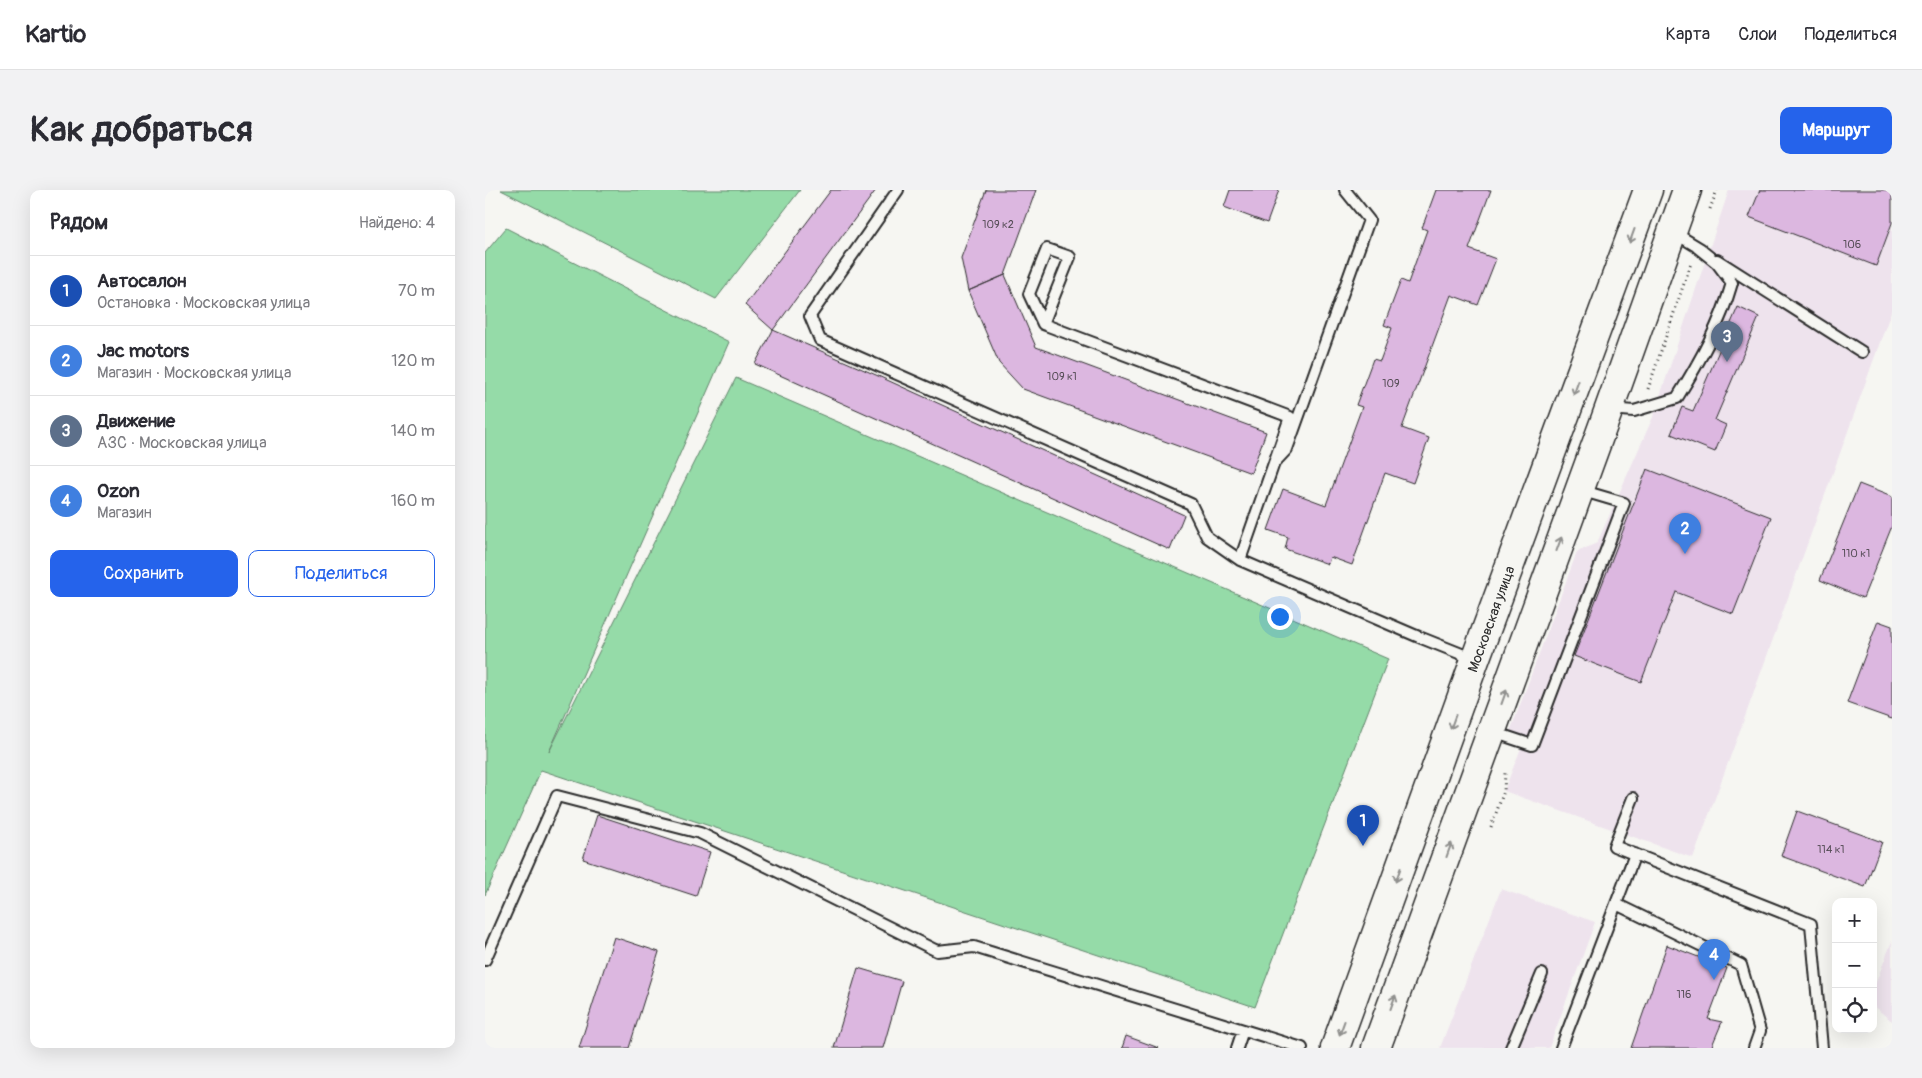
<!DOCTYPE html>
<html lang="ru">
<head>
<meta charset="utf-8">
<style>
  body { margin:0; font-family:Pangolin,sans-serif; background:#f2f2f3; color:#2b2b33 }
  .controls { position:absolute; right:15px; bottom:15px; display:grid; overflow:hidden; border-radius:10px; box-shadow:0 5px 20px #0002 }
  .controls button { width:45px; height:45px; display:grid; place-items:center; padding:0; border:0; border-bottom:1px solid #e1e1e2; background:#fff; color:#2b2b33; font:25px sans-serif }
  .you { position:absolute; left:794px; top:426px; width:18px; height:18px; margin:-12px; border:4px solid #fff; border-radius:50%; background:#1a73e8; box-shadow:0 0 0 8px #1a73e833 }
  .badge { display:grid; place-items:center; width:32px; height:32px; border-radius:50%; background:#2563eb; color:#fff; font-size:16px; font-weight:700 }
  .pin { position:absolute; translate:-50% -41px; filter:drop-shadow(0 1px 2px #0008) }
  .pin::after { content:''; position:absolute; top:26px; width:18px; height:15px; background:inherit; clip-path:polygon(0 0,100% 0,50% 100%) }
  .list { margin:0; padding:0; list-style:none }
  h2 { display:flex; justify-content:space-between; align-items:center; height:65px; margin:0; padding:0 20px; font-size:21px }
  h2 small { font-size:16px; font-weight:400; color:#7c7c81 }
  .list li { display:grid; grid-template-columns:32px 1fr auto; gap:15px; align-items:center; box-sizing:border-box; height:70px; padding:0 20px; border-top:1px solid #e1e1e2 }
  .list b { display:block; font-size:19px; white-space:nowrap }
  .list p { margin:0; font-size:16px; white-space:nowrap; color:#7c7c81 }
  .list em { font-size:16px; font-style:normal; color:#7c7c81 }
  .actions { display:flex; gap:10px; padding:15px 20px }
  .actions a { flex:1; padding:11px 0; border:1px solid #2563eb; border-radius:10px; text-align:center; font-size:18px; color:#2563eb }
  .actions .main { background:#2563eb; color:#fff }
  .icon { flex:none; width:28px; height:28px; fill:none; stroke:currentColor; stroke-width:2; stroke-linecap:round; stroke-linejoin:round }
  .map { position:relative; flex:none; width:1407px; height:858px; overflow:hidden; border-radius:10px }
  header { display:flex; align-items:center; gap:30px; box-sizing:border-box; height:70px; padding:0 25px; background:#fff; border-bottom:1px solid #e1e1e2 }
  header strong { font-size:24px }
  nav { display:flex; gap:28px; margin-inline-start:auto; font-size:18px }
  .intro { display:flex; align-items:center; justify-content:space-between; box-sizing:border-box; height:120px; padding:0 30px }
  h1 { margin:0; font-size:35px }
  .button { padding:12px 22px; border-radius:10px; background:#2563eb; color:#fff; font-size:18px; font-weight:700 }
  main { display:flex; gap:30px; padding:0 30px }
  aside { flex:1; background:#fff; border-radius:10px; box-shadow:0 5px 20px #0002 }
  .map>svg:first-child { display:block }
  .built { fill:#eee3ed }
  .green { fill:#95dba8; stroke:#60836a }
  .building { fill:#dcb7e0; stroke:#2b2b2b }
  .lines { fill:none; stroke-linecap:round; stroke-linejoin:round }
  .service-casing { stroke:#2b2b2b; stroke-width:14 }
  .secondary-casing { stroke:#2b2b2b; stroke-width:31 }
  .path { stroke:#2b2b2b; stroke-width:3; stroke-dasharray:1 4; stroke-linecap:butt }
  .service { stroke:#f6f6f2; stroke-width:10 }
  .secondary { stroke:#f6f6f2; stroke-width:28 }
  .oneway { stroke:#90908e }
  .labels { text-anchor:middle; stroke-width:4; stroke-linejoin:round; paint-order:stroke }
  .number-label { font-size:11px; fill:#574e58 }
  .street-label { font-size:14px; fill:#2b2b2b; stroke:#f6f6f2 }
</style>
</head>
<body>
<header>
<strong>Kartio</strong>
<nav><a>Карта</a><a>Слои</a><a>Поделиться</a></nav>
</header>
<div class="intro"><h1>Как добраться</h1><a class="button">Маршрут</a></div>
<main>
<aside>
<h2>Рядом<small>Найдено: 4</small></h2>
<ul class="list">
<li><span class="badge" style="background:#1a4fb4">1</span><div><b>Автосалон</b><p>Остановка · Московская улица</p></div><em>70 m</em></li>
<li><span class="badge" style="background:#3f7fe0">2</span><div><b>Jac motors</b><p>Магазин · Московская улица</p></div><em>120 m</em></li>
<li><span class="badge" style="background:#5c6f8a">3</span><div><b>Движение</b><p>АЗС · Московская улица</p></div><em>140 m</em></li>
<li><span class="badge" style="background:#3f7fe0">4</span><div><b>Ozon</b><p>Магазин</p></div><em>160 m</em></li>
</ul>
<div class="actions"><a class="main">Сохранить</a><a>Поделиться</a></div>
</aside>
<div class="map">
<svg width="1407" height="858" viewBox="0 0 1407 858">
  <rect width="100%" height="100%" fill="#f6f6f2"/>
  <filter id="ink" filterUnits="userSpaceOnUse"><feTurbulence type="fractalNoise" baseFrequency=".02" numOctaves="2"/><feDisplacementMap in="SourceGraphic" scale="10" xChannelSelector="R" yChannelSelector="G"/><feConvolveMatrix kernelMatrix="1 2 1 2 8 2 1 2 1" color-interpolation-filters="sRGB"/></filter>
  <g filter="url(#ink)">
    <path class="built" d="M1244,0h163v119l-146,405 -53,144 -189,-67 19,-48 -15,-6 69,-185 20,-9 56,-126z
      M1016,699l94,33 -46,126h-109z
      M1407,751v80l-19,-15v-16z"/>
    <path class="green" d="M16,0h299l-84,109z
      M21,38l223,114 -180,410 187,-374 652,281 -133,348 -714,-237 -56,125v-642z"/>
    <path class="building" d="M346,0h45l-103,140 -28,-25z
      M501,0h50l-31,85 -37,16 -7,-33z
      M745,0h49l-12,33 -43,-16z
      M951,0h55l-22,59 27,10 -18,46 -27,-10 -49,133 27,10 -16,45 -28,-10 -33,92 -22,-8 -2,7 -43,-15 3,-12 -20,-7 15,-41 43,16 36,-98 -6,-2 17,-46 7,2 12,-33 -8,-3 17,-45 7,3 19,-53 -5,-2z
      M1275,0h132v33l-16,43 -127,-49z
      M520,85l31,72 230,85 -15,41 -228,-84 -24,-26 -31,-72z
      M1253,117l21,10 -44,103 11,5 -11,27 -44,-18 11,-27 11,4z
      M288,140l103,45 308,140 -14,35 -415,-186z
      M1162,279l124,48 -38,97 -57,-22 -35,90 -67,-26z
      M1374,294l33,13v29l-29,72 -43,-18z
      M1393,431l14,5v93l-45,-16z
      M1312,621l85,31 -17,45 -84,-31z
      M112,625l113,37 -14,44 -113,-37z
      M129,747l45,15 -30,96h-50z
      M1182,755l60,23 -19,51 14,3 -11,26h-80z
      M373,778l44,13 -19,67h-49z
      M641,846l33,12h-37z"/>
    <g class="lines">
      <defs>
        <path id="service" d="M413,0l-88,126 10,24 371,164 16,33 33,23 179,77 55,22
          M1188,42l28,17
          M1232,70l145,92
          M558,134l-14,-30 18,-45 23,8 -27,67 247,93 -16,46
          M1125,219l24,2 43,-13c23,-37 43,-73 55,-115l-15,-20 -20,-16
          M755,370l34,-97 13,-14 82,-229 -24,-30
          M1008,542l39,13 92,-242 -44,-13
          M1148,608l-19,48 197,78 11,124
          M1131,714l125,61 19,66 -6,17
          M0,770l72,-164 143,37 237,118 37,-4 328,101
          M752,858l6,-18
          M1026,858l31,-74
          M1076,858l74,-194"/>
        <path id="secondary" d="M850,858l140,-388 173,-470
          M891,858l233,-639 78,-219"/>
      </defs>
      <use href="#service" class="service-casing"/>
      <use href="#secondary" class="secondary-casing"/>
      <path class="path" d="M1225,19l7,-19
        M1163,199l43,-126
        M1006,637l13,-36 1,-18"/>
      <use href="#service" class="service"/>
      <use href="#secondary" class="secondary"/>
    </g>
    <defs><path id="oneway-shaft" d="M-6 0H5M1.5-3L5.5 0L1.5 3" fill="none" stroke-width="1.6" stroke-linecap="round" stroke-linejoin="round" transform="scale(1.25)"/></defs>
    <g class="oneway">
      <use href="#oneway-shaft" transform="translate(1147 46) rotate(110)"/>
      <use href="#oneway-shaft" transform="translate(1091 198) rotate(110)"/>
      <use href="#oneway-shaft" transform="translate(1074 354) rotate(-70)"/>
      <use href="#oneway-shaft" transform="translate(1019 507) rotate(-70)"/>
      <use href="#oneway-shaft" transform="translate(968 532) rotate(110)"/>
      <use href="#oneway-shaft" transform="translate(964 660) rotate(-70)"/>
      <use href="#oneway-shaft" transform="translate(913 685) rotate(110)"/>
      <use href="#oneway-shaft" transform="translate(908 812) rotate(-70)"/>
      <use href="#oneway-shaft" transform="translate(857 838) rotate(110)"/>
    </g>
  </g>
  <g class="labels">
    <g class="number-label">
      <text x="513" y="38">109 к2</text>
      <text x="1367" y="58">106</text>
      <text x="577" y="190">109 к1</text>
      <text x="906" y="197">109</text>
      <text x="1371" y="367">110 к1</text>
      <text x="1346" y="663">114 к1</text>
      <text x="1199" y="808">116</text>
    </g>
    <g class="street-label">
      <text transform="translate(1006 429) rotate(-70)" y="5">Московская улица</text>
    </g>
  </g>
</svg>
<div class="controls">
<button>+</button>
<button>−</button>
<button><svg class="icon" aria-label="locate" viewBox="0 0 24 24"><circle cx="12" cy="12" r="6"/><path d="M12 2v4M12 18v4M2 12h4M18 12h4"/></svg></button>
</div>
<div class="you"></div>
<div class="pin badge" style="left:878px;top:656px;background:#1a4fb4">1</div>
<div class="pin badge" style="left:1200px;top:364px;background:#3f7fe0">2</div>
<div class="pin badge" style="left:1242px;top:172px;background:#5c6f8a">3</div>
<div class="pin badge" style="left:1229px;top:790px;background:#3f7fe0">4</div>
</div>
</main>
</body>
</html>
